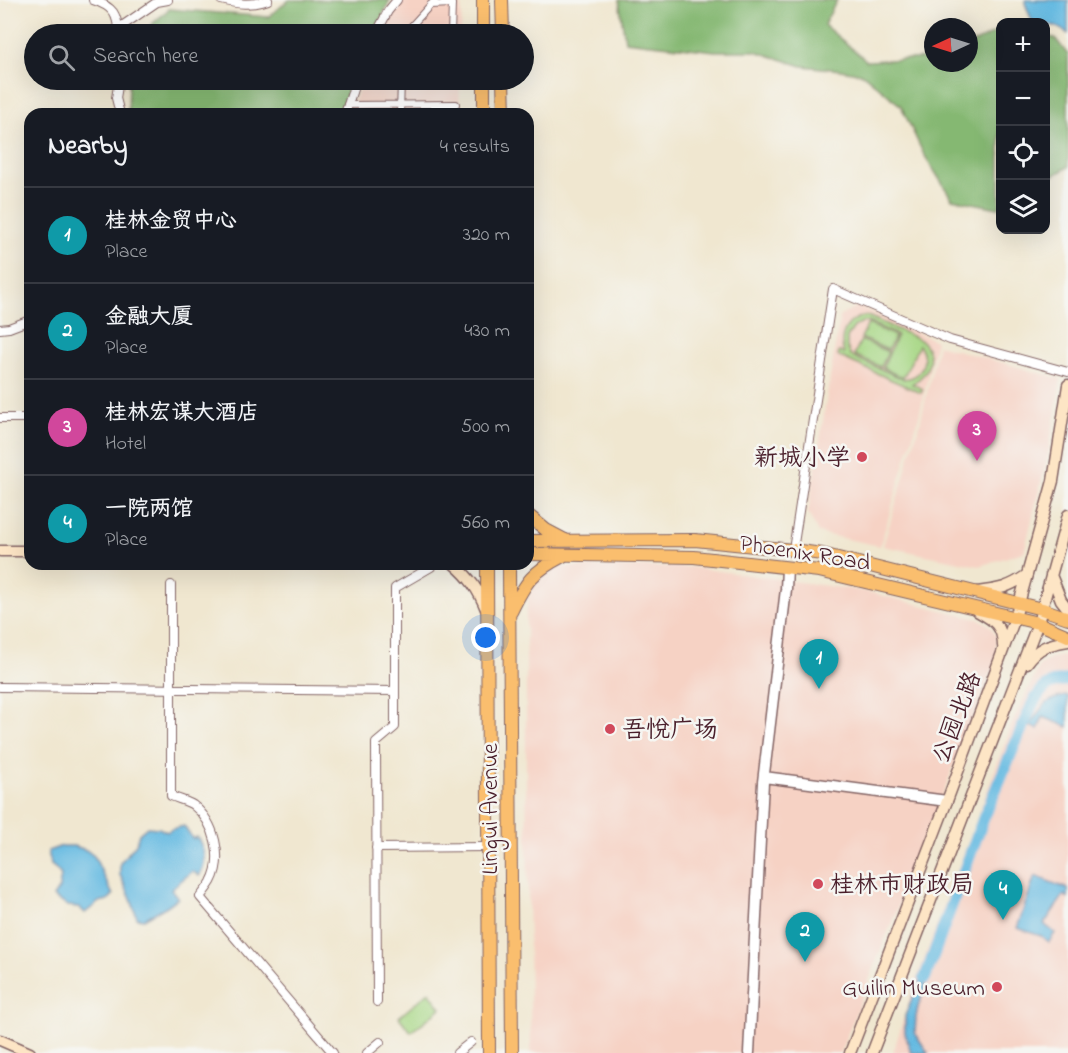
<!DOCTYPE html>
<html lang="en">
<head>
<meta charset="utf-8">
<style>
  body { margin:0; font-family:"Indie Flower","LXGW WenKai TC",sans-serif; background:#242831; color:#f1f3f6 }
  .controls { position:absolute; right:18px; top:18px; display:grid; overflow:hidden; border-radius:12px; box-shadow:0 6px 24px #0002 }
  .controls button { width:54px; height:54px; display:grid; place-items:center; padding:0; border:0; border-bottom:2px solid #363941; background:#171b24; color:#f1f3f6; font:30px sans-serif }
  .compass { position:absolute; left:924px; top:18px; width:54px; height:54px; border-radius:50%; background:#171b24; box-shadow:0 6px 24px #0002; rotate:266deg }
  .you { position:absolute; left:486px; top:638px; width:21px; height:21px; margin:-15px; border:4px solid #fff; border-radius:50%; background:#1a73e8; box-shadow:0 0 0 9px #1a73e833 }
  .badge { display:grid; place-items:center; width:39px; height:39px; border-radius:50%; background:#db2777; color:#fff; font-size:20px; font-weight:700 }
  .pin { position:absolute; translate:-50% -50px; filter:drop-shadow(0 2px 3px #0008) }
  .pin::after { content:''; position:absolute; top:32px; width:21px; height:18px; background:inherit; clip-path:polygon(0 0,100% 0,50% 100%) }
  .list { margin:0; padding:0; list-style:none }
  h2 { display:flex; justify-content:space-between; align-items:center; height:78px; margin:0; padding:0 24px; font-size:26px }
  h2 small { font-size:20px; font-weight:400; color:#9ea1a6 }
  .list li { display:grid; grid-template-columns:39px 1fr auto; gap:18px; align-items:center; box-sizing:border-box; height:96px; padding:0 24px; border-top:2px solid #363941 }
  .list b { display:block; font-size:22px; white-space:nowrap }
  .list p { margin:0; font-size:20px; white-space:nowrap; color:#9ea1a6 }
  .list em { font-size:20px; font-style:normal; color:#9ea1a6 }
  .icon { flex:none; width:33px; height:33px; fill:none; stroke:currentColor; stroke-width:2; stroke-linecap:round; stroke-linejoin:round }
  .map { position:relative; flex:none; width:1068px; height:1053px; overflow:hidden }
  .search { position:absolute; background:#171b24; box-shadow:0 6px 24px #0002; left:24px; top:24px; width:510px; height:66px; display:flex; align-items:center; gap:15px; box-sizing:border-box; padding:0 21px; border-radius:33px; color:#9ea1a6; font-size:22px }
  .panel { position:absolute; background:#171b24; box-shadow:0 6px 24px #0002; left:24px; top:108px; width:510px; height:462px; border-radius:18px }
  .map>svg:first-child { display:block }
  .built { fill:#f6d2c4 }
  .green { fill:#a7d785; stroke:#787b58; stroke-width:1.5; fill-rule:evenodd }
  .forest { fill:#85b872; stroke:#686c4e; stroke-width:1.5 }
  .water { fill:#64b9e1; stroke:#576c86; stroke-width:1.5 }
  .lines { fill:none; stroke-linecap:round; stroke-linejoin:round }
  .river { stroke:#64b9e1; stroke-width:12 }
  .pedestrian-casing { stroke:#846565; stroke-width:8 }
  .minor-casing { stroke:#846565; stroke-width:10 }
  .tertiary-casing { stroke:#846565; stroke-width:13 }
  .secondary-casing { stroke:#846565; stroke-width:13 }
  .primary-casing { stroke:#846565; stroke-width:14 }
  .pedestrian { stroke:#fff; stroke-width:6 }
  .minor { stroke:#fff; stroke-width:8 }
  .tertiary { stroke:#fff; stroke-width:10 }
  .secondary { stroke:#fde5c5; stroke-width:10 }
  .primary { stroke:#fabe6e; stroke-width:12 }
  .poi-dot { fill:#d1495b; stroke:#f6f6f2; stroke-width:2 }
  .labels { text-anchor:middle; stroke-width:5; stroke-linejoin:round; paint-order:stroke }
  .poi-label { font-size:24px; fill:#4a1f2b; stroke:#f6f6f2; text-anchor:end }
  .street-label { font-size:24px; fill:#4a1f2b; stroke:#f6f6f2 }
</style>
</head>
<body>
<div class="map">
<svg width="1068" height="1053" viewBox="0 0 1068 1053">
  <rect width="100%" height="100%" fill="#f6f6f2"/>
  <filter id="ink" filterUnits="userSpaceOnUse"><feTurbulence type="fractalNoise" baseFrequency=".0167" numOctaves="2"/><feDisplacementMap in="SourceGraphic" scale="12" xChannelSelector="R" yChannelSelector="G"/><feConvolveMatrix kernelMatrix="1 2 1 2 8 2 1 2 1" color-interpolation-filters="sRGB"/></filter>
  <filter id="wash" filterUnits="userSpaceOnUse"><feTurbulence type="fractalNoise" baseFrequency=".008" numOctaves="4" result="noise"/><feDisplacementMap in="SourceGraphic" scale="24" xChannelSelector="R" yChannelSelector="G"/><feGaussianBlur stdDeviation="1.35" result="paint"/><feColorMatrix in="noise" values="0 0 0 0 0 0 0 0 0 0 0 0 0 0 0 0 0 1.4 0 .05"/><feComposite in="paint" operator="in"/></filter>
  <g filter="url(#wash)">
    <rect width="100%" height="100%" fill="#f0e7d0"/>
    <path class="built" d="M403,0h59l-1,34h-84l7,-15z
      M362,80h98l-1,34h-109z
      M858,306l78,35 -17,75 -39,130 -62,-13 -10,-20 32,-197z
      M938,345l123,34 -13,75 -24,98 -45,14 -96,-20 38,-127z
      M552,567h138l174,24 117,29 9,6 6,9v17l-2,12 -154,389h-309l-5,-273v-167l3,-17 6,-15z
      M1063,656l5,2v395h-175l18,-59 103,-275 26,-54 11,-7z"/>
    <path class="green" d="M867,316l5,2 49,22c15,16 9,33 -9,44l11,5 -2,4 -83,-37 1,-4 5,1c-6,-18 3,-35 23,-37zM862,322h6l29,13 -14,33 20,10 16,-33c10,15 4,33 -16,34l-52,-23 -4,-9v-10l7,-10z
      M868,324l27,12 -7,14 -27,-12z
      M861,340l27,12 -7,15 -27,-12z
      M429,992l12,16 -30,24 -12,-15z"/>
    <path class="forest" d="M289,0h101l-16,34h-230l5,-7 20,-18 99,8z
      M619,0h218l-13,25 43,36 66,-3v5h36v-18l27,-13 4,1v173l-2,2 -46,-9 -29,-46 -22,-47 -38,-32 -22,-4 -39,-4 -47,-15h-40l-90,-10z
      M1046,37l9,1 13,17v112l-22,13z
      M129,80h223l-13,34h-211z"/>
    <path class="water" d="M1025,0h43v34c-11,-9 -23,-11 -36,-13l-7,-18z
      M1066,696h2v31l-25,-10 -5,12 -9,-3c12,-17 15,-27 37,-30z
      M184,826l9,13 4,-2c8,12 10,27 2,39l-6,-5 -22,18 7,9 -11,8 -23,13 -7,-1 -6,-19 -11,-24v-12l16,-19 3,-10 8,-7 12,1 8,4 5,-3z
      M62,846h12l12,4 8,6 19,39 -5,5 -9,2 -14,11 -6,-6 -11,-1 -15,-9 6,-9 2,-13 -6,-7 -4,-3 -3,-14z
      M1035,876l33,13v9l-4,-3 -20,29 11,9 -6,9 -8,-6 -24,-8z
      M925,978v10l-7,19 -2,10 -1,16 13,20h-17l-6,-20v-17l12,-30z"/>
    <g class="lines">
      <path class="river" d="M925,978l59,-161 48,-112c10,-18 16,-23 36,-25"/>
    </g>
  </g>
  <g filter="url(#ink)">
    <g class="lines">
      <defs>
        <path id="pedestrian" d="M430,5l22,-1 -1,30
          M404,34l31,-34
          M347,105l109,-1
          M400,114l1,-34"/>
        <path id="minor" d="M93,0c21,7 24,14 26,34
          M221,0c16,4 31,6 47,0
          M119,28l38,-26 11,-2
          M376,34l12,-23 9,-11
          M119,80l-3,18 4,16
          M345,114l11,-34
          M0,329l9,-1 21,-8
          M0,418h30
          M793,550l40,-261 117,51 118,32
          M171,585v211c7,3 16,5 22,9 22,17 31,53 18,77 -3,5 -7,10 -11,15l133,156
          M0,687l395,4
          M376,848l112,-1
          M377,1002l-1,-259 19,-16v-139l36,-21v-3
          M367,1053l13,-11
          M457,1053l14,-11"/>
        <path id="tertiary" d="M764,777l183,24
          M749,1053l14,-271 23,-193 1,-21"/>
        <path id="secondary" d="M0,551h30
          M454,564c16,14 24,25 32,45
          M1051,575l10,25 7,9
          M977,592c23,-3 31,-4 50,-17
          M977,611c16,9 26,14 26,35
          M1027,663c11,-16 22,-19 41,-22
          M0,1040l30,13
          M850,1053l97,-252 68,-183 38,-137 15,-96
          M872,1053l166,-430 30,-108"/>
        <path id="primary" d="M483,0v34
          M502,0l1,34
          M484,80v34
          M503,80l1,34
          M528,515l18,15 19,10
          M528,541l167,-1 98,10 29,4 220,55 26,9
          M528,554l166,3 125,14 219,52 30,13
          M487,564l2,489
          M509,564l3,489
          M511,612c15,-31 21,-40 52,-56"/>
      </defs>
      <use href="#pedestrian" class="pedestrian-casing"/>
      <use href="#minor" class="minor-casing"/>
      <use href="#tertiary" class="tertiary-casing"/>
      <use href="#secondary" class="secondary-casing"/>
      <use href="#primary" class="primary-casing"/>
      <use href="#pedestrian" class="pedestrian"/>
      <use href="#minor" class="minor"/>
      <use href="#tertiary" class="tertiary"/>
      <use href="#secondary" class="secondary"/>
      <use href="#primary" class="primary"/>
    </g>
  </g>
  <g class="poi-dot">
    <circle cx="862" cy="457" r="6"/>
    <circle cx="610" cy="729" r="6"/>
    <circle cx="818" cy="884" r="6"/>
    <circle cx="997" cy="987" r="6"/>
  </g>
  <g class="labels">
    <g class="poi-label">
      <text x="850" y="465">新城小学</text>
      <text x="622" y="737" text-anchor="start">吾悦广场</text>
      <text x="830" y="892" text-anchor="start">桂林市财政局</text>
      <text x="985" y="995">Guilin Museum</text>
    </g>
    <g class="street-label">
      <text transform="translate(805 552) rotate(9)" y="8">Phoenix Road</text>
      <text transform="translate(956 717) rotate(-69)" y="8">公园北路</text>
      <text transform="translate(489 809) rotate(-90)" y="8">Lingui Avenue</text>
    </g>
  </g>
</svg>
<div class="controls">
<button>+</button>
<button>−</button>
<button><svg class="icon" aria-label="locate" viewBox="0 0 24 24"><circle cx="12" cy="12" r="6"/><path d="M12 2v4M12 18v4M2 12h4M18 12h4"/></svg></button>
<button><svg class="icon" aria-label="layers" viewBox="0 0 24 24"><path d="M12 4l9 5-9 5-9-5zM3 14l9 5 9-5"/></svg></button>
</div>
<svg class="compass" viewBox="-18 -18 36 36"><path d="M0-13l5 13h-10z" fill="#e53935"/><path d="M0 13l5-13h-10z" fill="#9ea1a6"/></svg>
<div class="you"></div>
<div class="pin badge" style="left:819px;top:689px;background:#0f9aa8">1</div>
<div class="pin badge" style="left:805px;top:962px;background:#0f9aa8">2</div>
<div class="pin badge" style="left:977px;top:461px;background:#d1479c">3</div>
<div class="pin badge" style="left:1003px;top:920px;background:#0f9aa8">4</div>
<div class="search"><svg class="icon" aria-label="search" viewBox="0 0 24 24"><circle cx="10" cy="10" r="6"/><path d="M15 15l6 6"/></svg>Search here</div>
<section class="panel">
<h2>Nearby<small>4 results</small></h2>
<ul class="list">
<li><span class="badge" style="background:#0f9aa8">1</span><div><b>桂林金贸中心</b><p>Place</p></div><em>320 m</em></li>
<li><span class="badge" style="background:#0f9aa8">2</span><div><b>金融大厦</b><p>Place</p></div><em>430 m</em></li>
<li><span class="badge" style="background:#d1479c">3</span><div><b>桂林宏谋大酒店</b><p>Hotel</p></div><em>500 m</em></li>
<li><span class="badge" style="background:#0f9aa8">4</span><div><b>一院两馆</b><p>Place</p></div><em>560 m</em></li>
</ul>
</section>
</div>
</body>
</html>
